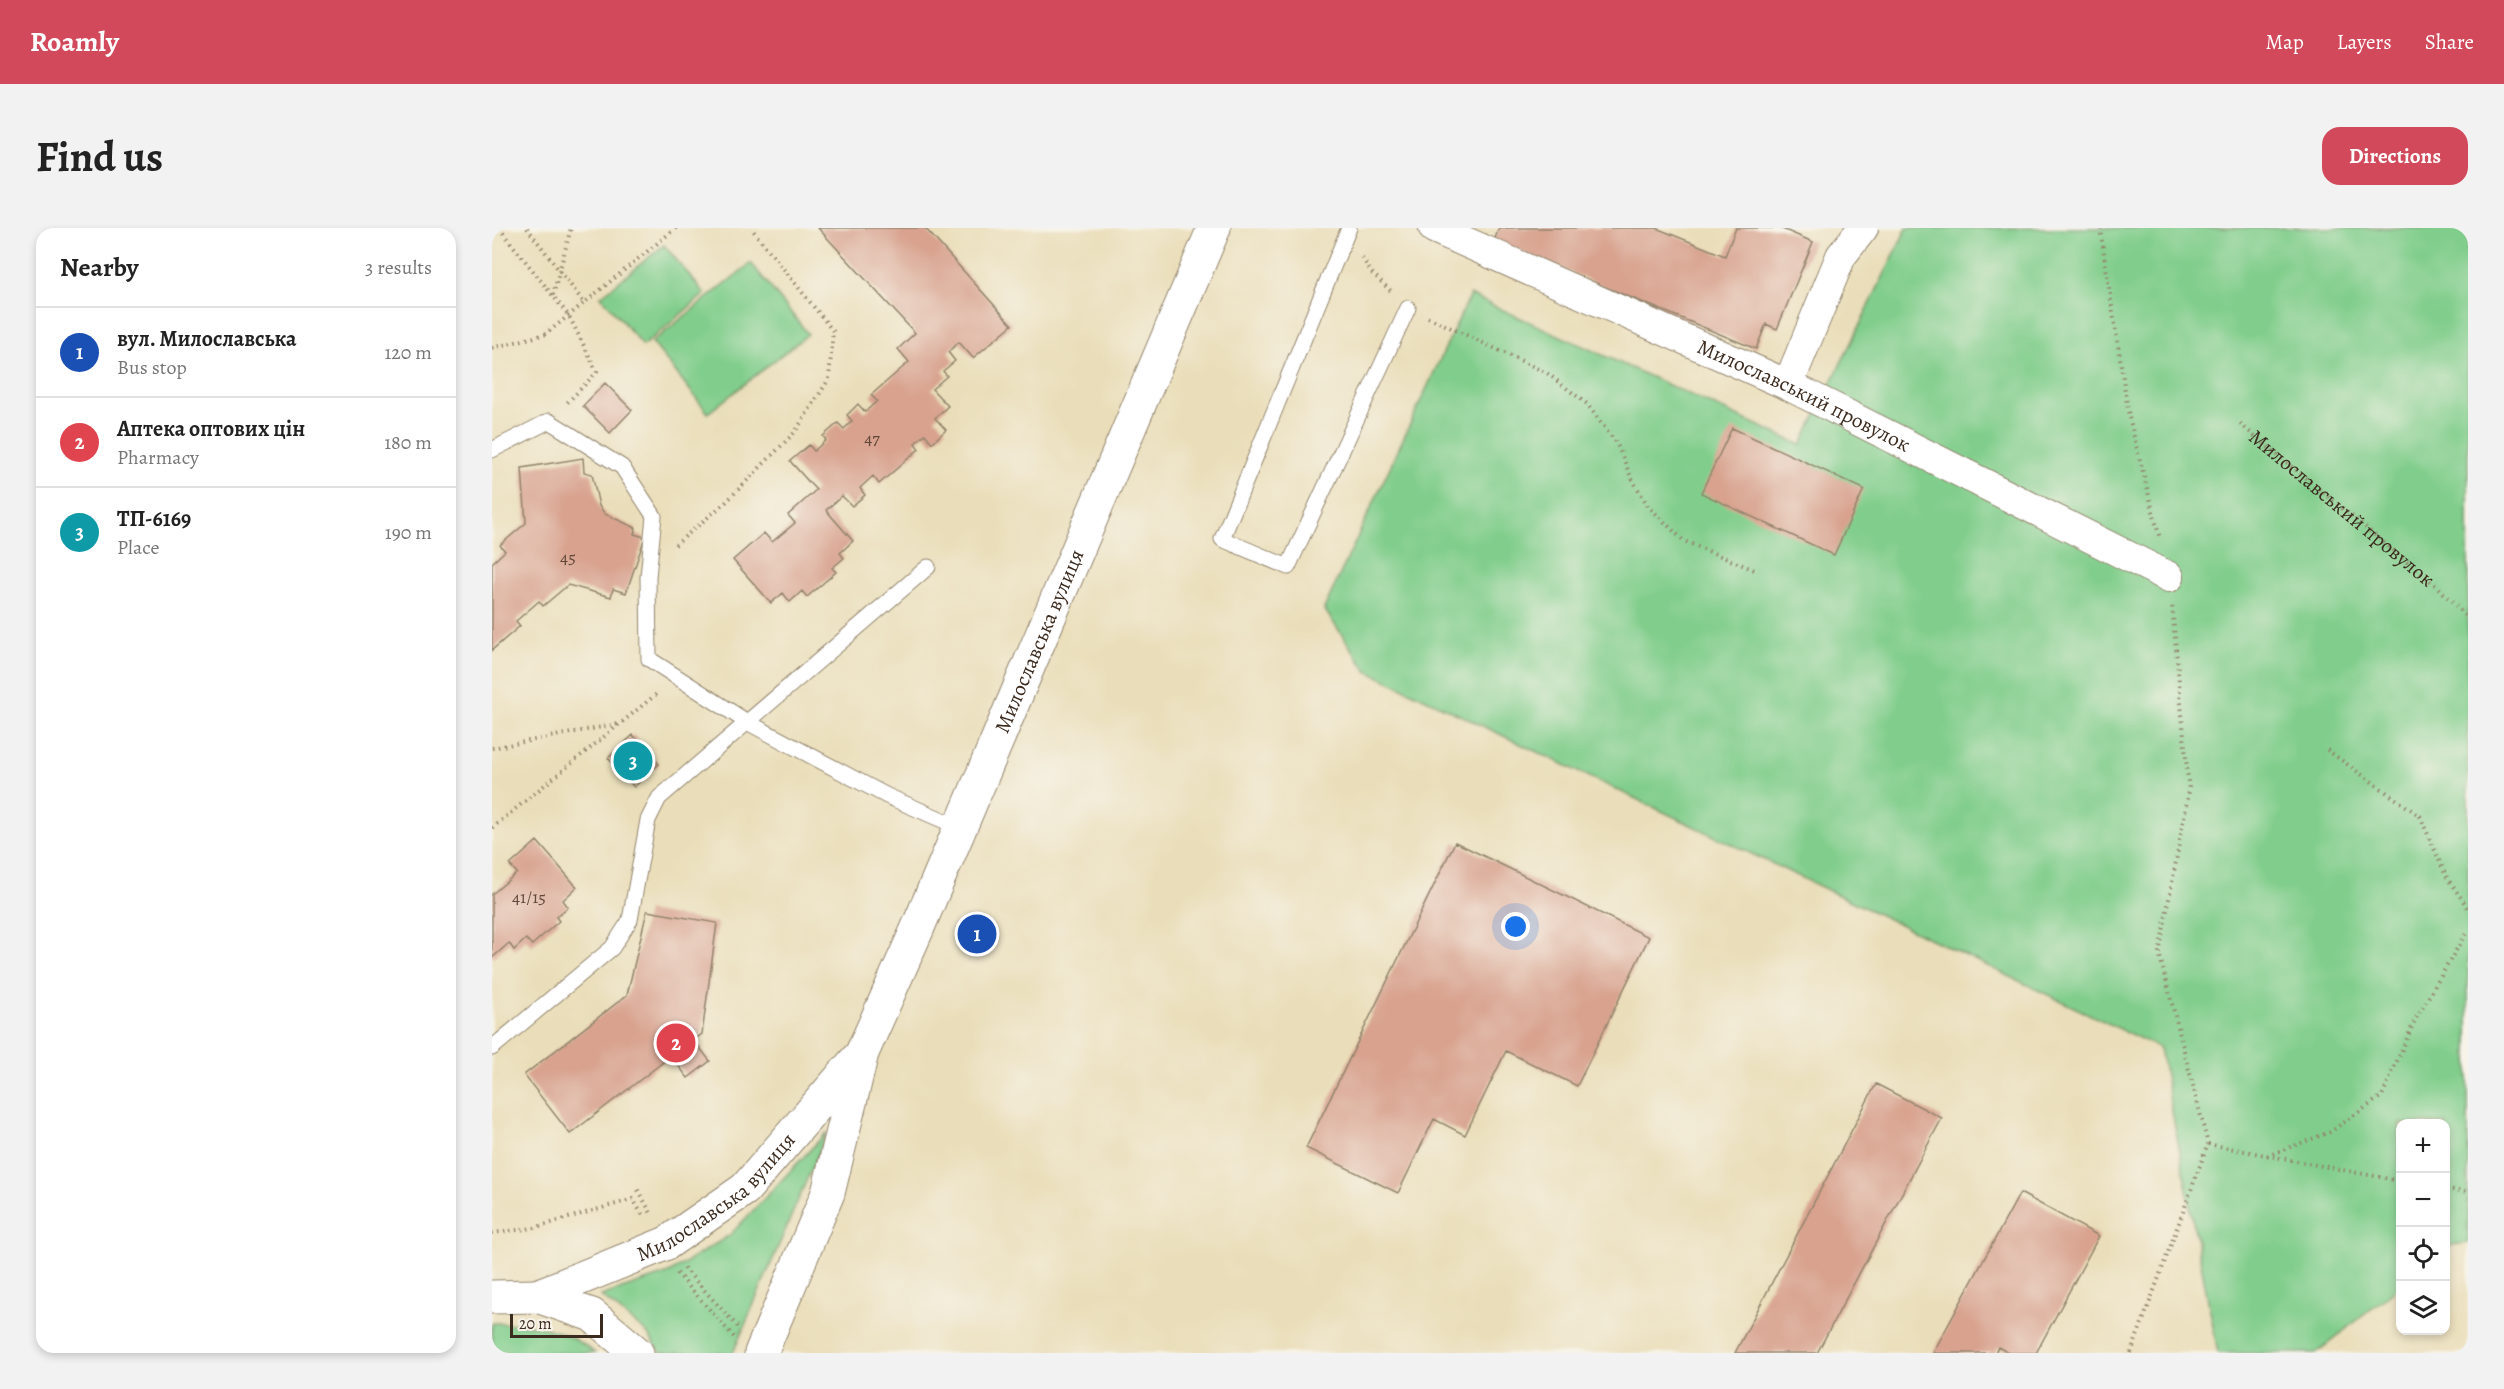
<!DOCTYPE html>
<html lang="en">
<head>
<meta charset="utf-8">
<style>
  body { margin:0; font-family:Alegreya,serif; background:#f2f2f2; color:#222 }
  .controls { position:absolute; right:18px; bottom:18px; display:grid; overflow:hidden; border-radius:12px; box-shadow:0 3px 9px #0003 }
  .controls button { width:54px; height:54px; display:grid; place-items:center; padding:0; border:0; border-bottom:2px solid #e0e0e0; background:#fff; color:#222; font:30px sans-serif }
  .scale { position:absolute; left:18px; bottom:15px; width:93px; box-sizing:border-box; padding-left:6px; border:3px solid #3b2a1e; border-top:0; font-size:16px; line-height:21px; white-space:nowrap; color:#3b2a1e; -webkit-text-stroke:4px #f7f3e8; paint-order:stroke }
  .you { position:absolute; left:1024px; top:699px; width:21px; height:21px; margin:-15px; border:4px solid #fff; border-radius:50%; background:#1a73e8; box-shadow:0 0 0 9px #1a73e833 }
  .badge { display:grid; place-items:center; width:39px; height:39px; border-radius:50%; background:#d1495b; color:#fff; font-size:20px; font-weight:700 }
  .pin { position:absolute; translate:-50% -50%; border:3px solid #fff; box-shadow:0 2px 6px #0006 }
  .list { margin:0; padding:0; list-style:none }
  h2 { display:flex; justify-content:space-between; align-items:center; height:78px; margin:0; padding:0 24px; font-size:26px }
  h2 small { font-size:20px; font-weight:400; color:#767676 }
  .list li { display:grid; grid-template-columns:39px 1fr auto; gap:18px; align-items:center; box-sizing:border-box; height:90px; padding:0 24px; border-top:2px solid #e0e0e0 }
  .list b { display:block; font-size:22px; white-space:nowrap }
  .list p { margin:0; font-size:20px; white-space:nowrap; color:#767676 }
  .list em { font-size:20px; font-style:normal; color:#767676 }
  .icon { flex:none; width:33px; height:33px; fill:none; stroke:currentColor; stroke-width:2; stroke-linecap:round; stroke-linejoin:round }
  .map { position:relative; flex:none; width:1976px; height:1125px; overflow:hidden; border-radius:18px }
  header { display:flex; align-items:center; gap:36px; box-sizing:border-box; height:84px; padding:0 30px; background:#d1495b; color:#fff }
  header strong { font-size:28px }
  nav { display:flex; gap:33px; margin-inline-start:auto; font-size:21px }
  .intro { display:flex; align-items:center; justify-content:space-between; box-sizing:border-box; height:144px; padding:0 36px }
  h1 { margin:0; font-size:42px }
  .button { padding:15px 27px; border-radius:18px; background:#d1495b; color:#fff; font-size:21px; font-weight:700 }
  main { display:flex; gap:36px; padding:0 36px }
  aside { flex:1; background:#fff; border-radius:18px; box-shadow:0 3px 9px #0003 }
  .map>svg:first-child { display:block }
  .green { fill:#81ce8c; stroke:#5e7c55; stroke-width:1.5 }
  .building { fill:#d8a28e }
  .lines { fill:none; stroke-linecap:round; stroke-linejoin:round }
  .service-casing { stroke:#92846c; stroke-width:17 }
  .minor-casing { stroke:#92846c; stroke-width:32 }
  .secondary-casing { stroke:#92846c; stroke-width:35 }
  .path { stroke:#92846c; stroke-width:4; stroke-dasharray:1.5 4.5; stroke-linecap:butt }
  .service { stroke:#fff; stroke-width:15 }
  .minor { stroke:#fff; stroke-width:30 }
  .secondary { stroke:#fff; stroke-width:33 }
  .labels { text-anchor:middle; stroke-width:4.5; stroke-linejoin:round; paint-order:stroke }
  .number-label { font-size:18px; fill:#62483a }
  .street-label { font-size:21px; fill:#3b2a1e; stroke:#f7f3e8 }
</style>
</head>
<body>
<header>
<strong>Roamly</strong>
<nav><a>Map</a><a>Layers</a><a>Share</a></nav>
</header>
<div class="intro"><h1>Find us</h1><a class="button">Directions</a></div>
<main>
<aside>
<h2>Nearby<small>3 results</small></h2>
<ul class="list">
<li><span class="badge" style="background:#1a4fb4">1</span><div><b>вул. Милославська</b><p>Bus stop</p></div><em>120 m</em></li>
<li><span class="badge" style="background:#e0444e">2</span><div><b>Аптека оптових цін</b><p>Pharmacy</p></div><em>180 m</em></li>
<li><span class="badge" style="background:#0f9aa8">3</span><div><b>ТП-6169</b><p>Place</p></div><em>190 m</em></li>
</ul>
</aside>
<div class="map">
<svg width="1976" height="1125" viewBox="0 0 1976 1125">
  <rect width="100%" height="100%" fill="#f7f3e8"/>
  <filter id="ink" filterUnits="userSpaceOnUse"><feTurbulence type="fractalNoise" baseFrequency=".0167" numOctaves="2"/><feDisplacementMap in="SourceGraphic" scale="12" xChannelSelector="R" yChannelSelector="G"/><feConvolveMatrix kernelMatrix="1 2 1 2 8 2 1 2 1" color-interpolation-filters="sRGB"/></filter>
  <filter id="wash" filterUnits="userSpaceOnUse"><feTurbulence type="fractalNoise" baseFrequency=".008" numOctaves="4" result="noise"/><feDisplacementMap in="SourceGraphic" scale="24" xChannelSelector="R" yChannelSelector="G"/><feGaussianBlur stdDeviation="1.35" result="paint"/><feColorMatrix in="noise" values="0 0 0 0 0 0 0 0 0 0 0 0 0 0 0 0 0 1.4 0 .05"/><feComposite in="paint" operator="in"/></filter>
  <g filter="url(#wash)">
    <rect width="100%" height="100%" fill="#eadeba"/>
    <path class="green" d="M1415,0h561v1015l-16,2 -6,4v-125h-46v162l-84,67h-98l-58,-305 -793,-377 -43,-62 146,-314 331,150z
      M172,17l41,49 -62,52 -42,-50z
      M259,35l57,71 -100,79 -56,-71z
      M335,904l-94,221h-72l-15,-21 -45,-36 68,-23 61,-38z
      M0,1095c42,1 69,3 103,30h-103z"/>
    <g id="blocks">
      <path class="building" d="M326,0h107l87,97 -39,33 -14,-16 -11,10 7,9 -12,10 4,5 -15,13 16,17 -13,12 11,12 -14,13 -7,-9 -10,9 4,6 -40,35 -6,-8 -13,12 5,7 -13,11 -10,-10 -16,14 27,31 -13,12 4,5 -12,10 4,4 -29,25 -5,-6 -12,11 -7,-9 -12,10 -38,-43 31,-27 8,9 23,-19 -7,-8 28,-25 -26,-29 19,-16 5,6 12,-11 -3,-4 15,-13 6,6 8,-8 -5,-6 11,-11 7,8 12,-11 -6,-6 38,-33 -11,-13 17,-16z
        M1007,0h157l69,28 11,-28h44l33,14 -36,87 -11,-5 -10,25 -262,-108z
        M113,155l27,27 -22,23 -27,-27z
        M1240,200l132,61 -30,66 -133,-62z
        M91,230l1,14 8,2 7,32 6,8 31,14 -2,6 11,3 -19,56 -13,-4 -2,8 -43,-12 -25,21 -4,-5 -23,20 4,5 -28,24v-87l13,-12 -5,-6 26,-22 -4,-55z
        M141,507l26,29 -25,23 -26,-29z
        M45,613l40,46 -14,13 5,7 -12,10 3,4 -27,24 -6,-6 -12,11 -5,-7 -17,15v-64l25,-21 -7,-8z
        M963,614l194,95 -72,149 -71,-35 -41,84 -31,-16 -36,74 -92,-45z
        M155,683l70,12 -15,111 -8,6 16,21 -22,17 -17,-22 -101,78 -46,-59 103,-80z
        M1384,856l66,34 -125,235h-82z
        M1528,965l79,43 -63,117h-27l-11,-6 -3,6h-62z"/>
    </g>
  </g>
  <g filter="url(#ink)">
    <use href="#blocks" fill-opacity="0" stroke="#92846c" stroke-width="1.5"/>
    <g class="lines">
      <defs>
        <path id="service" d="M857,0l-127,311 66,28 120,-259
          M0,222l57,-29 73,46 32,49 -6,61 1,82 98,63 140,74 74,32
          M0,820l120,-100 18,-28 18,-100 11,-22 269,-231"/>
        <g id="minor">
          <path id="s2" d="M942,0l354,157 381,192"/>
          <path d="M1296,157l53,-129 22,-28"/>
        </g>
        <g id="secondary">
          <path id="s3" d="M45,1068l130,-53 78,-54 112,-130"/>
          <path d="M0,1069l45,-1 55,19 45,38"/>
          <path id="s4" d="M269,1125l67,-160 34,-140 54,-121 298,-704"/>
        </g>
      </defs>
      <use href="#service" class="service-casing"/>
      <use href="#minor" class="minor-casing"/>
      <use href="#secondary" class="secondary-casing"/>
      <g class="path">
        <path d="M7,0l70,88 28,56 -32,33"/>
        <path d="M35,0l58,76"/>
        <path d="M1608,0l29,189 31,122"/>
        <path d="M870,30l10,15 21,20"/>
        <path d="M61,67l18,-67"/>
        <path d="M936,89l119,56 40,31 30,40 14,33 17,29 36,35 73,30"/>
        <path d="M0,120l54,-14 130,-106"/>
        <path id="s1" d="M1748,196l200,165 28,30"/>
        <path d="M183,317l51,-43 69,-70 34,-53 4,-48 -82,-103"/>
        <path d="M0,520l126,-24"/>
        <path d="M1835,522l93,66 26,60 22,32"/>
        <path d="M0,600l167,-136"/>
        <path d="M1716,916l192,37"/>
        <path d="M1775,928l63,-24 52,-36 33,-76 53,-90"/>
        <path d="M1954,961l22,3"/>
        <path d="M146,962l14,25"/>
        <path d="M0,1005l42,-5 99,-29 11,19"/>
        <path d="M192,1040l54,59"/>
        <path d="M185,1045l57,64"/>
        <path d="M1639,1125l77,-209 -49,-191 30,-162 -17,-186"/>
      </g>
      <use href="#service" class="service"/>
      <use href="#minor" class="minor"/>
      <use href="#secondary" class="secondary"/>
    </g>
  </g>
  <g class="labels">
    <g class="number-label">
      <text x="380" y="216">47</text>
      <text x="76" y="335">45</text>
      <text x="37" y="675">41/15</text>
    </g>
    <g class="street-label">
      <text dy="7" stroke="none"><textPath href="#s2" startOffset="406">Милославський провулок</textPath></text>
      <text dy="7" stroke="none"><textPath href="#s1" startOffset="132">Милославський провулок</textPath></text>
      <text dy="7" stroke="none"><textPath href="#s4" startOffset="766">Милославська вулиця</textPath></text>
      <text dy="7" stroke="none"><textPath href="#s3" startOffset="207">Милославська вулиця</textPath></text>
    </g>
  </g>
</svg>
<div class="controls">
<button>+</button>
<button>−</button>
<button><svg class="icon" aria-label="locate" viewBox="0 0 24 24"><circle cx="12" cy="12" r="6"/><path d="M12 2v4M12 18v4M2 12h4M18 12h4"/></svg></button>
<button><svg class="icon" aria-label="layers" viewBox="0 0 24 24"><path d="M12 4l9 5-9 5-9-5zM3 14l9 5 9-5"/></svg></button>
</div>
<div class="scale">20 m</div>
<div class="you"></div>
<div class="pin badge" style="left:485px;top:706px;background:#1a4fb4">1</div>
<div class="pin badge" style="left:184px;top:815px;background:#e0444e">2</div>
<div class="pin badge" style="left:141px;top:533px;background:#0f9aa8">3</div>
</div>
</main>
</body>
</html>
